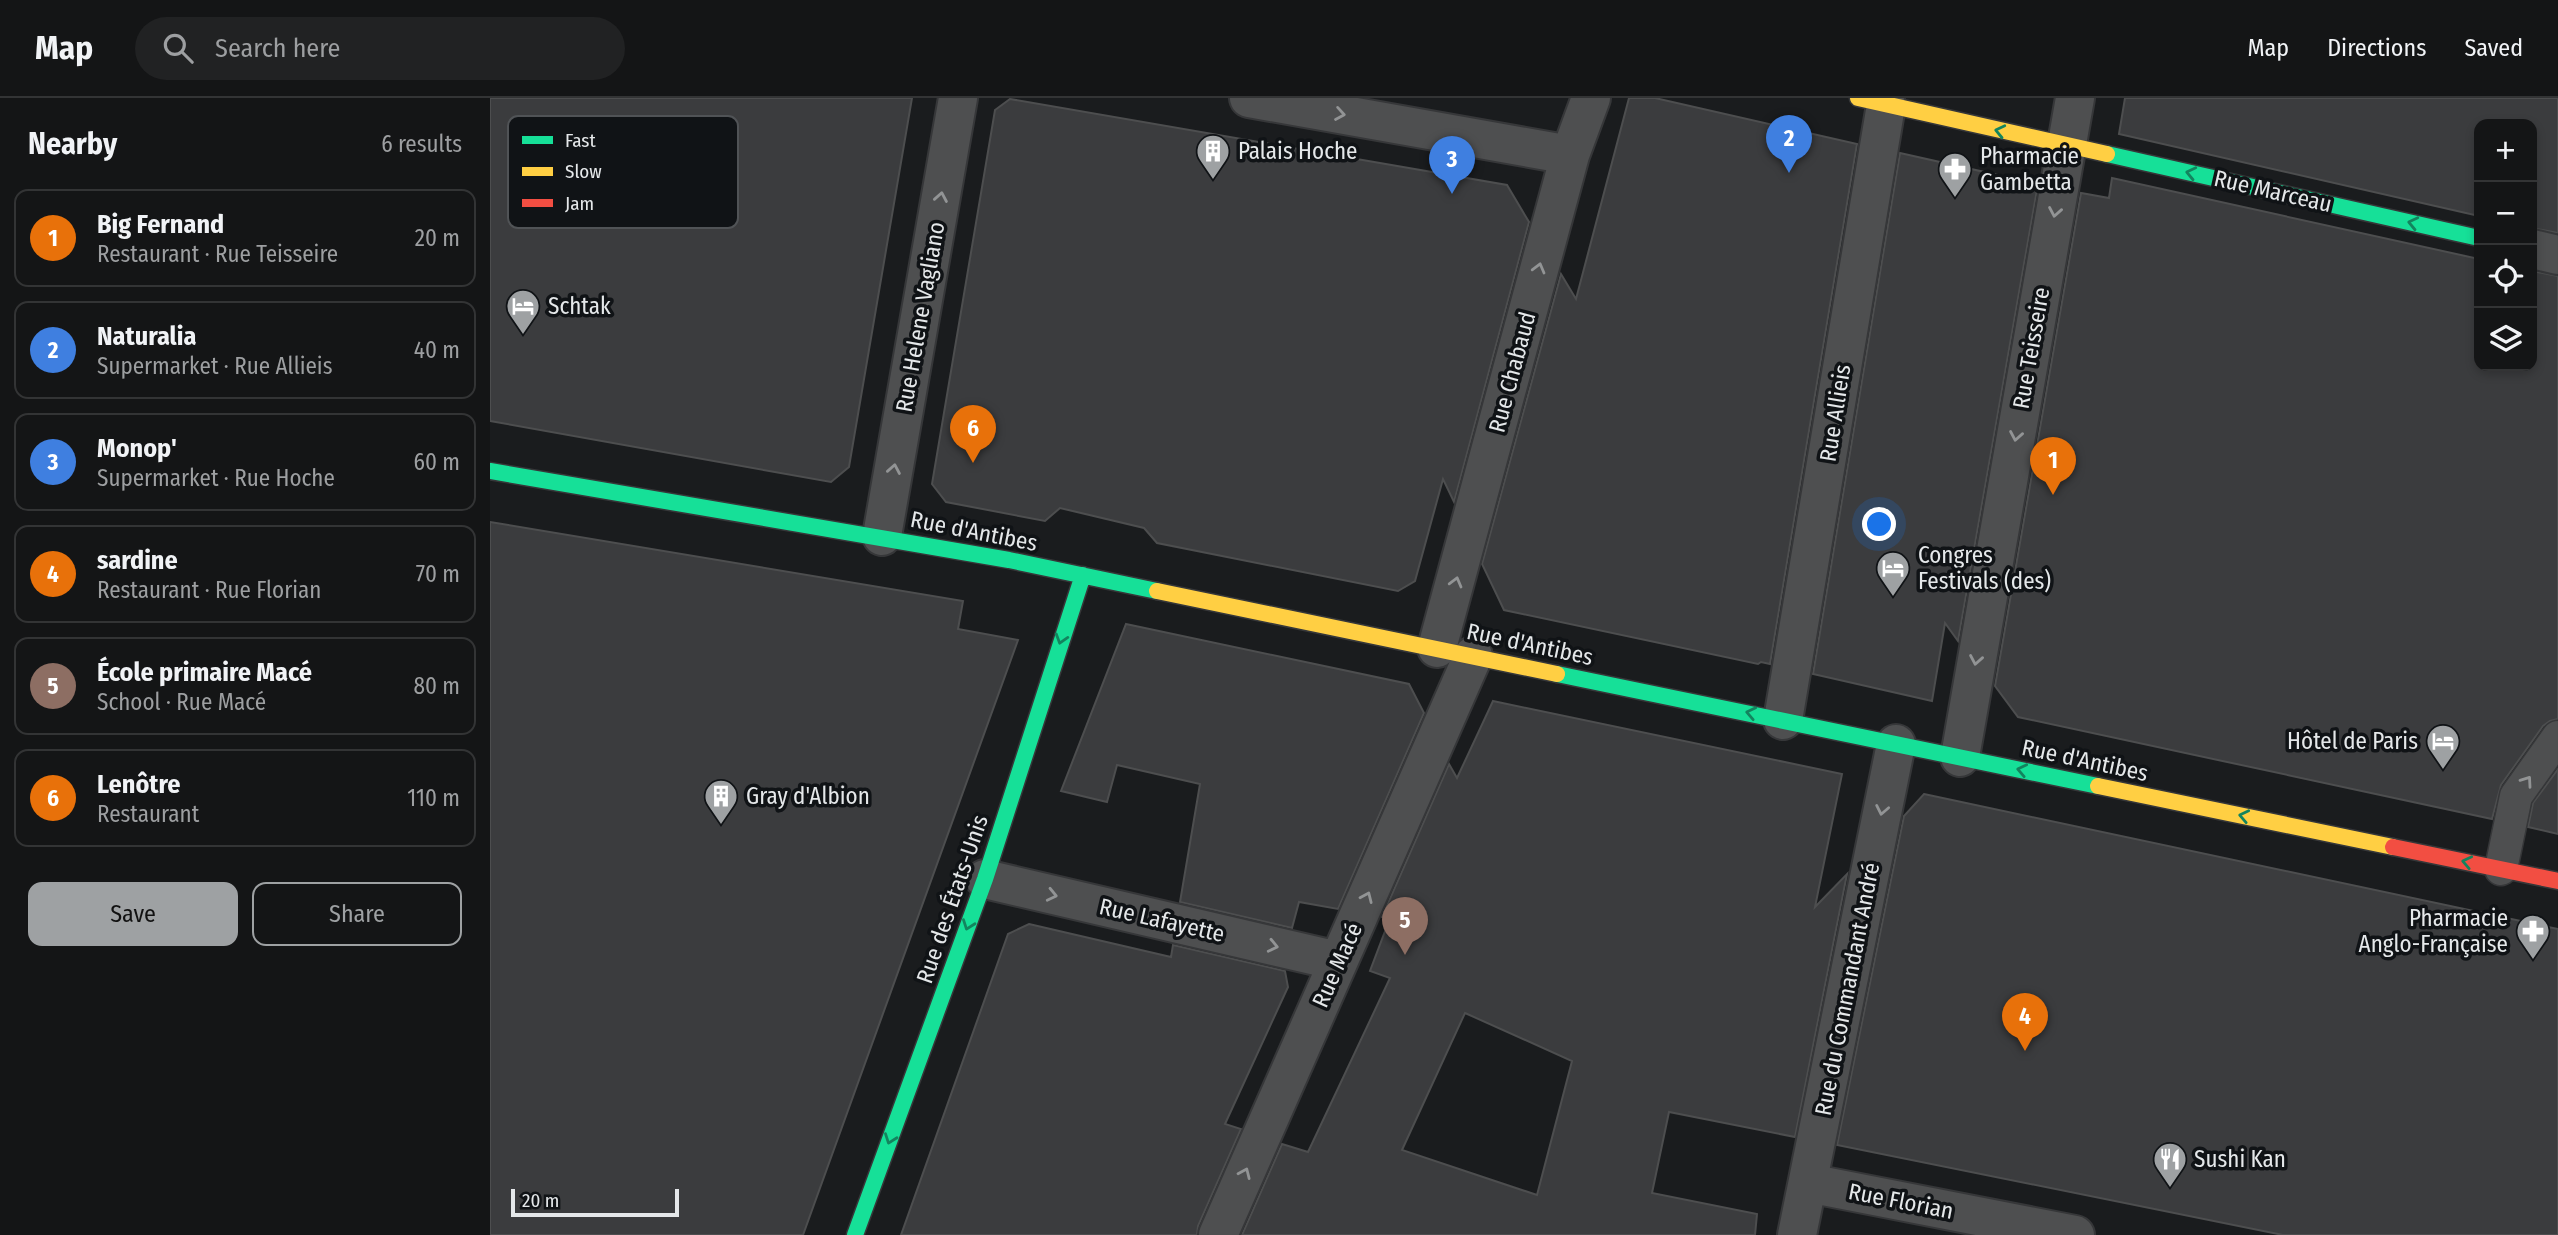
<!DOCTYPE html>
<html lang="en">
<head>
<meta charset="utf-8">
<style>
  body { margin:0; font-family:"Fira Sans Condensed",sans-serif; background:#212223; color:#f1f3f6 }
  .controls { position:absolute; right:21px; top:21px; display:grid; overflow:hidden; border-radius:14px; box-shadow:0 4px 10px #0003 }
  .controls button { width:63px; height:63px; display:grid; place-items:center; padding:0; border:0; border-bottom:2px solid #333435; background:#141516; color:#f1f3f6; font:35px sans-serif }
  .scale { position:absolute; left:21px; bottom:18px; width:168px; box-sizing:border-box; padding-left:7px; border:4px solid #e5e8ea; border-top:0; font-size:19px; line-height:24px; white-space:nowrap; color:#e5e8ea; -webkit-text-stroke:5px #101316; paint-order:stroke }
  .you { position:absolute; left:1390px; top:427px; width:24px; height:24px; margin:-18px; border:5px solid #fff; border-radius:50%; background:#1a73e8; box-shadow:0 0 0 10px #1a73e833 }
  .badge { display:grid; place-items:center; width:46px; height:46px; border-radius:50%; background:#9ea1a3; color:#fff; font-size:23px; font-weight:700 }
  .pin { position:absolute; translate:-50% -58px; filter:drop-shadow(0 2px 4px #0008) }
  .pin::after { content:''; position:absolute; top:37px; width:24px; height:21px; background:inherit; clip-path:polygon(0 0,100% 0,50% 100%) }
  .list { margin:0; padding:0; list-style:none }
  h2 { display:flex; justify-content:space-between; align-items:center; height:91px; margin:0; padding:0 28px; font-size:30px }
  h2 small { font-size:23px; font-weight:400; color:#9d9fa1 }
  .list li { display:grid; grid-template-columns:46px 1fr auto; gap:21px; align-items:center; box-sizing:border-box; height:98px; margin:0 14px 14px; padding:0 14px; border:2px solid #333435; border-radius:14px }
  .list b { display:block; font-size:26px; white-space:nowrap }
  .list p { margin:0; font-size:23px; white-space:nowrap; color:#9d9fa1 }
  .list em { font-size:23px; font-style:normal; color:#9d9fa1 }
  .actions { display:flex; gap:14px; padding:21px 28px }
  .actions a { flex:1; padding:16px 0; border:2px solid #9ea1a3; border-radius:14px; text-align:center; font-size:24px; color:#9ea1a3 }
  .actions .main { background:#9ea1a3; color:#111 }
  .icon { flex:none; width:38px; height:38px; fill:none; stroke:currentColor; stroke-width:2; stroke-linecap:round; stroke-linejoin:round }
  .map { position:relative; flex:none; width:2068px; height:1137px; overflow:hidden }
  header { display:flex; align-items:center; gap:42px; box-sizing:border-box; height:98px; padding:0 35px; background:#141516; border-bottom:2px solid #333435 }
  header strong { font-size:33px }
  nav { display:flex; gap:38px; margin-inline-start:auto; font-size:24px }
  .search { width:490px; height:63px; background:#212223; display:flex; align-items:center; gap:18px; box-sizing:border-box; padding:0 24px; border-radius:38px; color:#9d9fa1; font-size:26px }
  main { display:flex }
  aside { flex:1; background:#141516 }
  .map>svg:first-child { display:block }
  .building { fill:#3b3c3e; stroke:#4d4e4f; stroke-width:2; fill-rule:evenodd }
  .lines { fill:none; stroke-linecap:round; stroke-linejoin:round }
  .lane-casing { stroke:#363739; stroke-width:35 }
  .street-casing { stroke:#363739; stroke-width:42 }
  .fast-casing { stroke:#363739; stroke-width:19 }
  .slow-casing { stroke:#363739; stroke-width:19 }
  .jam-casing { stroke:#363739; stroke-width:19 }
  .lane { stroke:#4e4f50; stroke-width:32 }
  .street { stroke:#4e4f50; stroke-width:38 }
  .fast { stroke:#16e098; stroke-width:16 }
  .slow { stroke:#ffcf43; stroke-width:16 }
  .jam { stroke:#f24e42; stroke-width:16 }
  .oneway { stroke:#929495 }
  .oneway2 { stroke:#13845e }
  .labels { text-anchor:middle; stroke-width:7; stroke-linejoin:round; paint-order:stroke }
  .poi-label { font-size:23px; fill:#e5e8ea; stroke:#101316; text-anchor:start }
  .street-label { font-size:23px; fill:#e5e8ea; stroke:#101316 }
  .key { fill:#101316; stroke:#505356; stroke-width:2 }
  .key-label { font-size:19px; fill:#e5e8ea }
</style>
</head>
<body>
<header>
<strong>Map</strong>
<div class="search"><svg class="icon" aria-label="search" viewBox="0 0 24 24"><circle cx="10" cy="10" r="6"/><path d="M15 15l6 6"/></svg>Search here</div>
<nav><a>Map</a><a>Directions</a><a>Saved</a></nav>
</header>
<main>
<aside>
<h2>Nearby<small>6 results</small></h2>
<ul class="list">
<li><span class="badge" style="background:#e8710a">1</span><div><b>Big Fernand</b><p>Restaurant · Rue Teisseire</p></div><em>20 m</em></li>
<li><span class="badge" style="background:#3f7fe0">2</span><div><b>Naturalia</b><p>Supermarket · Rue Allieis</p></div><em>40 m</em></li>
<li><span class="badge" style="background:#3f7fe0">3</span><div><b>Monop'</b><p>Supermarket · Rue Hoche</p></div><em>60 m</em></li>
<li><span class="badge" style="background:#e8710a">4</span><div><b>sardine</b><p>Restaurant · Rue Florian</p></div><em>70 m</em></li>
<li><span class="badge" style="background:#8d6e63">5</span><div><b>École primaire Macé</b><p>School · Rue Macé</p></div><em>80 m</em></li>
<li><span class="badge" style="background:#e8710a">6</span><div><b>Lenôtre</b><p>Restaurant</p></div><em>110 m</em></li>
</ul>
<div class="actions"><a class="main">Save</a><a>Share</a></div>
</aside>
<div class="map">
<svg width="2068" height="1137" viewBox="0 0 2068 1137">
  <rect width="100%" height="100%" fill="#1a1c1e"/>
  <path class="building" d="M0,0h422l-63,369 -18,15 -341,-61z
    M1139,0h26l202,46 -87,520 -9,-2 -3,2 -254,-54 -22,-46 79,-290 15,25z
    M1635,0h433v135l-26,-5v-104h-53v92l-360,-82z
    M520,1l497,86 22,37 -75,280 -11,-23 -28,102 -17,10 -241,-48 -13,-15 -84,-20 -15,13 -99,-19 -14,-18 63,-374z
    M1410,55l138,31 -80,457 -13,-18 -13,78 -119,-27z
    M1622,80l367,81v107h53v-95l26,5v443l-8,2 -7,5 -42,59 -9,34 -474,-102 -23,-31 86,-493 28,5z
    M0,424l473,79 -5,28 60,11 -215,595h-313z
    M636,526l283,60 15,29 -86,196 -39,-7 -7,26 -112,-26 20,-118 -83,-19 -10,37 -46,-11z
    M1003,603l349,73 -27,133 32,-33 -52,263 -126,-25 -17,81 105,21 -2,21h-513l40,-91 26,8 82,-174 -20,-7 20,-53 -8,-1 67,-153 8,14zM975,915l107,48 -35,134 -135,-45z
    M2068,671v65l-30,-7 5,-24z
    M1434,696l634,135v306h-275l-446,-90 67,-329z
    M539,826l142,33 2,-12 112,26 3,16 -63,137 16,5 -43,97 -1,9h-296l107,-301z"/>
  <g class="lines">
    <defs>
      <path id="lane" d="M2011,771l15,-73 42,-59"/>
      <path id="street" d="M759,0l321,57
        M2042,151l26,6
        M392,438l76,-438
        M947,550l133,-493 21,-57
        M1293,622l103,-615
        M1470,659l115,-659
        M495,781l353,82
        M1318,1085l267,52
        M728,1137l255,-579
        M1307,1137l99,-491"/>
      <path id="fast" d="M1617,56l372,84
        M0,373l519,89 148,31
        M1067,576l541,112
        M365,1137l130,-356 98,-304"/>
      <path id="slow" d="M1368,0l249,56
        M667,493l400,83
        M1608,688l295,61"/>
      <path id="jam" d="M1903,749l165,34"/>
    </defs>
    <use href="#lane" class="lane-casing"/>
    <use href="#street" class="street-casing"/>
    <use href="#fast" class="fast-casing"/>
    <use href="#slow" class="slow-casing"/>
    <use href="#jam" class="jam-casing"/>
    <use href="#lane" class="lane"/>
    <use href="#street" class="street"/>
    <use href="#fast" class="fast"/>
    <use href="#slow" class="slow"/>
    <use href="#jam" class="jam"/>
  </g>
  <defs><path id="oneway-chevron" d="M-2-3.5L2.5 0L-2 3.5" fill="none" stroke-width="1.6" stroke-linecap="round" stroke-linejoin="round" transform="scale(1.75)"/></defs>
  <g class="oneway">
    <use href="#oneway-chevron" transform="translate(850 16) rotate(10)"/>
    <use href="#oneway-chevron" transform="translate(451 99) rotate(-80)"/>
    <use href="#oneway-chevron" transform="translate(1565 114) rotate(100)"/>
    <use href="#oneway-chevron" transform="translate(1049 170) rotate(-75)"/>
    <use href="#oneway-chevron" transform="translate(1526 338) rotate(100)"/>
    <use href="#oneway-chevron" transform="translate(404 371) rotate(-80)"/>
    <use href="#oneway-chevron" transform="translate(966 484) rotate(-75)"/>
    <use href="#oneway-chevron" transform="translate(1486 562) rotate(100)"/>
    <use href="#oneway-chevron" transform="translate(2037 683) rotate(-55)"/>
    <use href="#oneway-chevron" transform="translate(1392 712) rotate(101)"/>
    <use href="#oneway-chevron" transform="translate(562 797) rotate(13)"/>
    <use href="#oneway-chevron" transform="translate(877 799) rotate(-66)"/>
    <use href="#oneway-chevron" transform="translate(783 848) rotate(13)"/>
    <use href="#oneway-chevron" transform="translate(755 1075) rotate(-66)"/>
  </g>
  <g class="oneway2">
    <use href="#oneway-chevron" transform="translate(1510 33) rotate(-167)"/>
    <use href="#oneway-chevron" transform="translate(1701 75) rotate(-167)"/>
    <use href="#oneway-chevron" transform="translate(1923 125) rotate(-167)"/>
    <use href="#oneway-chevron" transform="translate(571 541) rotate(107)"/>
    <use href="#oneway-chevron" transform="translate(1261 615) rotate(-168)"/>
    <use href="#oneway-chevron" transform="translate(1532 672) rotate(-168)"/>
    <use href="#oneway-chevron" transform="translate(1754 718) rotate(-168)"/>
    <use href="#oneway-chevron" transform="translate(1977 764) rotate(-168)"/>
    <use href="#oneway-chevron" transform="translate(478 827) rotate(110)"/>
    <use href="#oneway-chevron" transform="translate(400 1041) rotate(110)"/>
  </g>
  <defs>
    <symbol id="building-pin" viewBox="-11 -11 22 30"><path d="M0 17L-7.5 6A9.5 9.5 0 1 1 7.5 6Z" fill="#9ea1a3" stroke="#101316"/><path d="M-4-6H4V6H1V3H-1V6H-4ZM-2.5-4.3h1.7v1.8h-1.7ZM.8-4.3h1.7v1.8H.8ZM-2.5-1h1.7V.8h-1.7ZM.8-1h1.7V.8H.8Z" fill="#fff"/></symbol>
    <symbol id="pharmacy-pin" viewBox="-11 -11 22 30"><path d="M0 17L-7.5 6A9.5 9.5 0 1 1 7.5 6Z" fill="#9ea1a3" stroke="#101316"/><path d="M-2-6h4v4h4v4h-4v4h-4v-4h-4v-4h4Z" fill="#fff"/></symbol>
    <symbol id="hotel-pin" viewBox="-11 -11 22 30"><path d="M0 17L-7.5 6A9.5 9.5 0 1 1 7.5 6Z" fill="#9ea1a3" stroke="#101316"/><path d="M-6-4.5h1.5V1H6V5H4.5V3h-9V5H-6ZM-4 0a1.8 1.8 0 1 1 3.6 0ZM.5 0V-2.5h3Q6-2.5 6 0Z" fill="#fff"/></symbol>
    <symbol id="restaurant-pin" viewBox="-11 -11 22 30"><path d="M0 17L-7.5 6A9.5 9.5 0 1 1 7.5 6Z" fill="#9ea1a3" stroke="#101316"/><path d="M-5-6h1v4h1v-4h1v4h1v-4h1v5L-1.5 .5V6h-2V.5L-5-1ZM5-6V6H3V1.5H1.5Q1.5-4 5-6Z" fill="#fff"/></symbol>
  </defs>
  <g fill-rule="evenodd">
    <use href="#building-pin" x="704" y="34" width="38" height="52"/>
    <use href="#pharmacy-pin" x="1446" y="52" width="38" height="52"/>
    <use href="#hotel-pin" x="14" y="189" width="38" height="52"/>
    <use href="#hotel-pin" x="1384" y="451" width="38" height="52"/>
    <use href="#hotel-pin" x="1934" y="624" width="38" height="52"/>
    <use href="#building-pin" x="212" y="679" width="38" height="52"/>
    <use href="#pharmacy-pin" x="2024" y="814" width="38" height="52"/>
    <use href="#restaurant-pin" x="1661" y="1042" width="38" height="52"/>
  </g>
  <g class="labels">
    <g class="poi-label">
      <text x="748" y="61">Palais Hoche</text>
      <text x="1490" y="66">Pharmacie<tspan x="1490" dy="26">Gambetta</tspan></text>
      <text x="58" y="216">Schtak</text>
      <text x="1428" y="465">Congres<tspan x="1428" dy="26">Festivals (des)</tspan></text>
      <text x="1928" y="651" text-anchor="end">Hôtel de Paris</text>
      <text x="256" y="706">Gray d'Albion</text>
      <text x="2018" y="828" text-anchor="end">Pharmacie<tspan x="2018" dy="26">Anglo-Française</tspan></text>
      <text x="1704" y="1069">Sushi Kan</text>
    </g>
    <g class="street-label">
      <text transform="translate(1783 93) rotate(13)" y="8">Rue Marceau</text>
      <text transform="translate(430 219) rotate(-80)" y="8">Rue Helene Vagliano</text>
      <text transform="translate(1541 250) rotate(-80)" y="8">Rue Teisseire</text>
      <text transform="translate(1022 274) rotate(-75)" y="8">Rue Chabaud</text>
      <text transform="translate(1345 315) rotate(-81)" y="8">Rue Allieis</text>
      <text transform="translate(484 433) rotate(11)" y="8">Rue d'Antibes</text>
      <text transform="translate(1040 546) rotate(12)" y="8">Rue d'Antibes</text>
      <text transform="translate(1595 662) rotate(12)" y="8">Rue d'Antibes</text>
      <text transform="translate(462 801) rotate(-71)" y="8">Rue des États-Unis</text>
      <text transform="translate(672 822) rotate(13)" y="8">Rue Lafayette</text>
      <text transform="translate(847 867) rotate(-66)" y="8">Rue Macé</text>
      <text transform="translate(1357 891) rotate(-79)" y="8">Rue du Commandant André</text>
      <text transform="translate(1411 1103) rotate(11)" y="8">Rue Florian</text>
    </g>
  </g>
  <rect x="18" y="18" width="230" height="112" rx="10" class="key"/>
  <rect x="32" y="38" width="31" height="8" fill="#16e098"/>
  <rect x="32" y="69" width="31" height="9" fill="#ffcf43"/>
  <rect x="32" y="101" width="31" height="8" fill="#f24e42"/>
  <g class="key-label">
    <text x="75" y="49">Fast</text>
    <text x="75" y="80">Slow</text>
    <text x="75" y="112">Jam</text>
  </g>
</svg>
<div class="controls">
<button>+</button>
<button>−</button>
<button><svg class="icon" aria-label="locate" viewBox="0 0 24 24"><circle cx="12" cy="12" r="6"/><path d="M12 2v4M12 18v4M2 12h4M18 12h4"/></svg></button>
<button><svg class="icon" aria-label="layers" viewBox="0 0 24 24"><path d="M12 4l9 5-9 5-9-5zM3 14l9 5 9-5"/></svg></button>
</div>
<div class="scale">20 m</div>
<div class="you"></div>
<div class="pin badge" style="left:1563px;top:397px;background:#e8710a">1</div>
<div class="pin badge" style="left:1299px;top:75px;background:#3f7fe0">2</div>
<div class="pin badge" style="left:962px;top:96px;background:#3f7fe0">3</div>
<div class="pin badge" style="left:1535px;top:953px;background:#e8710a">4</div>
<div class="pin badge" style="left:915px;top:857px;background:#8d6e63">5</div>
<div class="pin badge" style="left:483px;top:365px;background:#e8710a">6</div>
</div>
</main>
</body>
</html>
